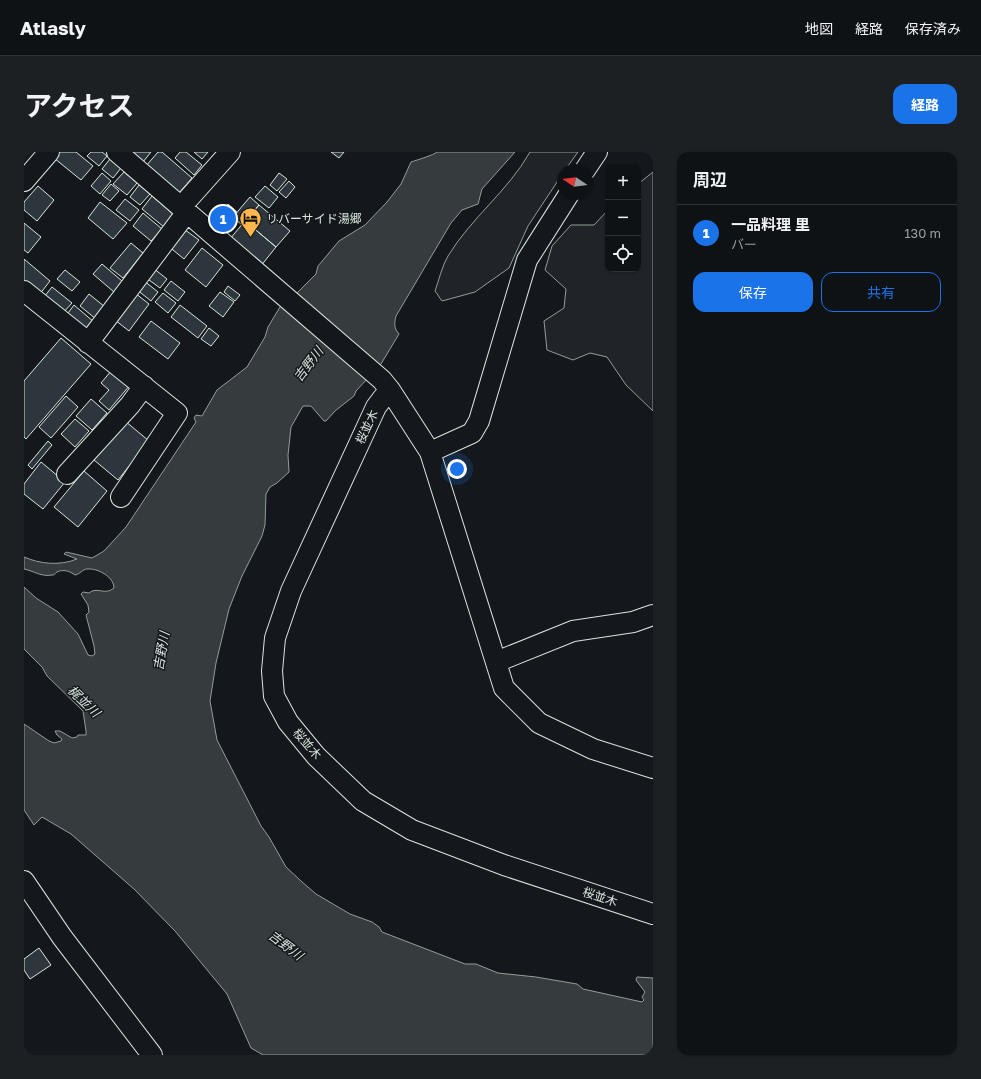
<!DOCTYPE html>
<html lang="ja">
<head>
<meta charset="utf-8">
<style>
  body { margin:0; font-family:"Golos Text","Noto Sans JP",sans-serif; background:#1d2022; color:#f1f3f6 }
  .controls { position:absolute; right:12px; top:12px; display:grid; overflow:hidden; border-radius:8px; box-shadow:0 1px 3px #0004 }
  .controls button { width:36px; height:36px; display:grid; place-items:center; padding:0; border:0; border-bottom:1px solid #2f3234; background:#0f1215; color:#f1f3f6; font:20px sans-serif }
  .compass { position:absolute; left:533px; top:12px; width:36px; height:36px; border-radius:50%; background:#0f1215; box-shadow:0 1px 3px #0004; rotate:283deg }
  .you { position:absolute; left:433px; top:317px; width:14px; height:14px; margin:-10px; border:3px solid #fff; border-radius:50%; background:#1a73e8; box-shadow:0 0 0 6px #1a73e833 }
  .badge { display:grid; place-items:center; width:26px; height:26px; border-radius:50%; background:#1a73e8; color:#fff; font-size:13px; font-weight:700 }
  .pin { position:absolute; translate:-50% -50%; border:2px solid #fff; box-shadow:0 1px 4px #0006 }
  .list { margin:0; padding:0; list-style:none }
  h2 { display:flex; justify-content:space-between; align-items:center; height:52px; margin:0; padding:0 16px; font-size:17px }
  h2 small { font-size:13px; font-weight:400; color:#9b9ea0 }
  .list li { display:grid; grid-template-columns:26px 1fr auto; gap:12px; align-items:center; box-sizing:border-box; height:56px; padding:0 16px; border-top:1px solid #2f3234 }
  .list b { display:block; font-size:15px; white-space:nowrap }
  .list p { margin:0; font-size:13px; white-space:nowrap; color:#9b9ea0 }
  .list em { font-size:13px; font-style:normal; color:#9b9ea0 }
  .actions { display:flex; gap:8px; padding:12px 16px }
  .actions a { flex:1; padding:9px 0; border:1px solid #1a73e8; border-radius:12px; text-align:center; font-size:14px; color:#1a73e8 }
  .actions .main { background:#1a73e8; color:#fff }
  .icon { flex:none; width:22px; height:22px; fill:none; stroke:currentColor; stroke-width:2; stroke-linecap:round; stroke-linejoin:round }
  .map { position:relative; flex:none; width:629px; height:903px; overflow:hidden; border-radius:12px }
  header { display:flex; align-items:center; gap:24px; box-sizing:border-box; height:56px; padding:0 20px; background:#0f1215; border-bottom:1px solid #2f3234 }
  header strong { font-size:19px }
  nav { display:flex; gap:22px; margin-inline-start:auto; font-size:14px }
  .intro { display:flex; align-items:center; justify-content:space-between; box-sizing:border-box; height:96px; padding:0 24px }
  h1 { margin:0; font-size:28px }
  .button { padding:10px 18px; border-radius:12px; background:#1a73e8; color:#fff; font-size:14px; font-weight:700 }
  main { display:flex; gap:24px; padding:0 24px }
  aside { flex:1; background:#0f1215; border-radius:12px; box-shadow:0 1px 3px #0004 }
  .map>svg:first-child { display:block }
  .green { fill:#202428; stroke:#939e99 }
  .water { fill:#363b3e; stroke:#939e99 }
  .building { fill:#2c363c; stroke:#d8e6dc }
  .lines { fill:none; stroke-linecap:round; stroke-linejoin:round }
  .minor-casing { stroke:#d8e6dc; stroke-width:22 }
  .minor { stroke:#14181c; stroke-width:20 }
  .labels { text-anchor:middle; stroke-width:3; stroke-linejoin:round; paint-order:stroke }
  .poi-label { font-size:12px; fill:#d8e6dc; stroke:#14181c; text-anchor:start }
  .street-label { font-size:12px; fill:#d8e6dc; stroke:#14181c }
  .water-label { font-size:13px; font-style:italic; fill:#d8e6dc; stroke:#14181c }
</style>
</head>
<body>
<header>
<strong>Atlasly</strong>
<nav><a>地図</a><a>経路</a><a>保存済み</a></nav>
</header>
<div class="intro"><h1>アクセス</h1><a class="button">経路</a></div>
<main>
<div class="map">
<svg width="629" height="903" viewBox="0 0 629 903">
  <rect width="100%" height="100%" fill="#14181c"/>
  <path class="green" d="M506,0h48l-13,18h-2v3l-35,53 -19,42 -34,24 -33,9 -7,-10c4,-11 7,-25 13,-35 23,-38 60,-65 82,-104z
    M629,20v239l-27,-26 -19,-28 -17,-4 -17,7 -26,-10 -3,-29 20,-13 2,-19 -21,-19 7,-24 19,-21h23l14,-15v59h30v-85z"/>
  <path class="water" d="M413,0h78l-33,37 -4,15 -16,6 -11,13 -55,93c-2,8 -2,12 3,18l-18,30 -25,27 -2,5 -19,15 -9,10h-2l-13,-15h-8l-12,21 -3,28 1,17 -12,11 -7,4 -4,7 -1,31 -3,11 -20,40 -13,33 -13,54 -6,38 7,39 44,86 8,11 17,30 15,14 15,13 34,20 22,8 7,5 3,5 83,32h11l22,9 38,4 41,7 6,5 59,13 2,-2 -2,-3 3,-5 -9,-12 1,-3 16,1v77h-390l-12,-7 -24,-54 -52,-63 -41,-42 -63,-55 -29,-17 -8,8 -10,-15v-86l25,17 5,2 7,-2 1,-2 -5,-4 -2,-4h5l12,7 5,-1 1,-2h8v-4l-3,-20 -36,-35 -5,-9 -18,-18v-62l12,11 22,14 20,22 10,21 4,1 3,-2 -1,-8 -8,-31 3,-3 -1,-7 -7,-11 2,-2 6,1c8,-7 16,3 25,-5 0,-11 -16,-20 -27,-19 -4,0 -7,5 -12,6 -5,-4 -12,-6 -18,-3 -3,2 -1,3 -5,3 -11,2 -18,-4 -28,-6v-12c16,7 36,9 53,2l-13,-5 2,-2 26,6 12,-7 22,-24 70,-105 -2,-4 2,-3 6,1 15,-26 30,-23 18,-30 3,-10 12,-20 17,-14 19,-19 2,-8 21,-25 26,-16 22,-23 14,-18 10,-22c6,-2 23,-7 26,-10z"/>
  <path class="building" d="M35,0h17l17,14 -12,14 -27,-22z
    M67,0h11l5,4 -8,10 -12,-10z
    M108,0h19l-8,10z
    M134,0h4l30,26 -14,16 -32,-28z
    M156,0h6l16,13 -8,10 -19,-17z
    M170,0h14l-6,7z
    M307,0h13l-5,6z
    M86,7l11,9 -8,10 -11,-9z
    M100,20l13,11 -10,12 -14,-11z
    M78,21l9,8 -11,13 -9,-8z
    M255,21l8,6 -10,12 -7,-6z
    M265,29l6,6 -9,11 -7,-6z
    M87,32l8,7 -9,10 -8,-6z
    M115,33l11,9 -10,11 -10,-8z
    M14,34l16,14 -17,21 -13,-11v-8z
    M241,34l13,11 -9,11 -14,-11z
    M128,44l22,19 -10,12 -22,-18z
    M226,45l9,8 -17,20 -9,-8z
    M101,47l14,11 -9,11 -14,-11z
    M76,50l27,21 -14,16 -25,-21z
    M204,52l9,8 -4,5 3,3 -13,15 -12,-11z
    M235,53l31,26 -14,16 -31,-26z
    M119,61l19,16 -11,12 -18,-15z
    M221,69l31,26 -16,20 -31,-27z
    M0,71l17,14 -13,16 -4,-3z
    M157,75l18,13 -15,19 -17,-14z
    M107,91l12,10 -20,25 -13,-10z
    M178,96l21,17 -17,22 -21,-17z
    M0,107l26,22 -11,14 -15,-12z
    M78,112l20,17 -8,11 -21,-18z
    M129,116l14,11 -7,9 -15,-11z
    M41,118l15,12 -8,9 -15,-12z
    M119,128l15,12 -7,9 -15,-12z
    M147,129l14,11 -7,9 -14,-11z
    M204,134l12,9 -5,6 -11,-9z
    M28,135l20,16 -9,10 -19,-16z
    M196,140l14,10 -11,15 -14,-11z
    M111,141l14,11 -20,27 -14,-11z
    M139,141l13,10 -8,10 -13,-11z
    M65,142l16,13 -9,12 -16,-13z
    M50,153l20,17 -9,12 -20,-17z
    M156,153l27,21 -9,12 -27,-21z
    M127,169l29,22 -12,16 -29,-22z
    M185,176l10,8 -8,10 -10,-7z
    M37,186l30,26 -65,75 -2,-2v-56z
    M88,218l18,15 -21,25 -10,-9 10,-11 -8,-7z
    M42,244l12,11 -27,31 -12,-11z
    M67,247l16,14 -15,17 -16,-14z
    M51,267l14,12 -14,16 -14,-13z
    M101,269l24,20 -31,39 -24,-20z
    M24,289l4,4 -20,24 -4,-4z
    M17,310l24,20 -22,27 -19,-15v-10z
    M60,319l23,20 -29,36 -24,-20z
    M15,796l12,17 -21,14 -6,-9v-11z"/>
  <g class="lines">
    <defs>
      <path id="minor" d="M93,0l265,228 8,10 40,62 74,236 35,35 54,26 60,19
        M561,18l12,-18
        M0,29l25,-29
        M157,55l49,-55
        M0,139l153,122 -56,84
        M64,191l99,-131
        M366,238l-8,9 -6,8 -85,184 -16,47 -3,33 2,25 14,26 28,34 47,45 49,29 92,35 149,49
        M406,300l42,-19 7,-12 48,-161 42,-66
        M43,322l63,-69 14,-19
        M472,510l77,-31 60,-9 20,-7
        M0,729l38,56 90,118"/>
    </defs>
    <use href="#minor" class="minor-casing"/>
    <use href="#minor" class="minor"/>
  </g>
  <defs>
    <symbol id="hotel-pin" viewBox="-11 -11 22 30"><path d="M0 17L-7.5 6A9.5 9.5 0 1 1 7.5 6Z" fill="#ffb74d" stroke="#14181c"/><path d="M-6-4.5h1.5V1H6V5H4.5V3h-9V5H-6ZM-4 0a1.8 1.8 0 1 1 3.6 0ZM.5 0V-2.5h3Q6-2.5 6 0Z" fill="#111"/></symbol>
  </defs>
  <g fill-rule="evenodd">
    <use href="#hotel-pin" x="214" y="54" width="25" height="34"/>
  </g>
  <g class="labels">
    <g class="poi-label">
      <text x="242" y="71">リバーサイド湯郷</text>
    </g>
    <g class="street-label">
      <text transform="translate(343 275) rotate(-65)" y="4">桜並木</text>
      <text transform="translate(283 592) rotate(49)" y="4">桜並木</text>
      <text transform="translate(576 745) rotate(18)" y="4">桜並木</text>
    </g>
    <g class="water-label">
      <text transform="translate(284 212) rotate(-53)" y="5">吉野川</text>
      <text transform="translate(137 499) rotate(-80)" y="5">吉野川</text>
      <text transform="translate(60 549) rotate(44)" y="5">梶並川</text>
      <text transform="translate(262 793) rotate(37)" y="5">吉野川</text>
    </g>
  </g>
</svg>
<div class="controls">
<button>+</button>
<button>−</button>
<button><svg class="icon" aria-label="locate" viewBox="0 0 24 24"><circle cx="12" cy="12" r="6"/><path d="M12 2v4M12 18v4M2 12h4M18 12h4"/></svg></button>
</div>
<svg class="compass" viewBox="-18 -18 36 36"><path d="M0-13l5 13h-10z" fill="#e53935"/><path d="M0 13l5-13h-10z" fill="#9b9ea0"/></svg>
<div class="you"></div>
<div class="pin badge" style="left:199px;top:67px">1</div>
</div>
<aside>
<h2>周辺<small></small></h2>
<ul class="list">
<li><span class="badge">1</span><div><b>一品料理 里</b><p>バー</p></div><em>130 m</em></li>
</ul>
<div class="actions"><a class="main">保存</a><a>共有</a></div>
</aside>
</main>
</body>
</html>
